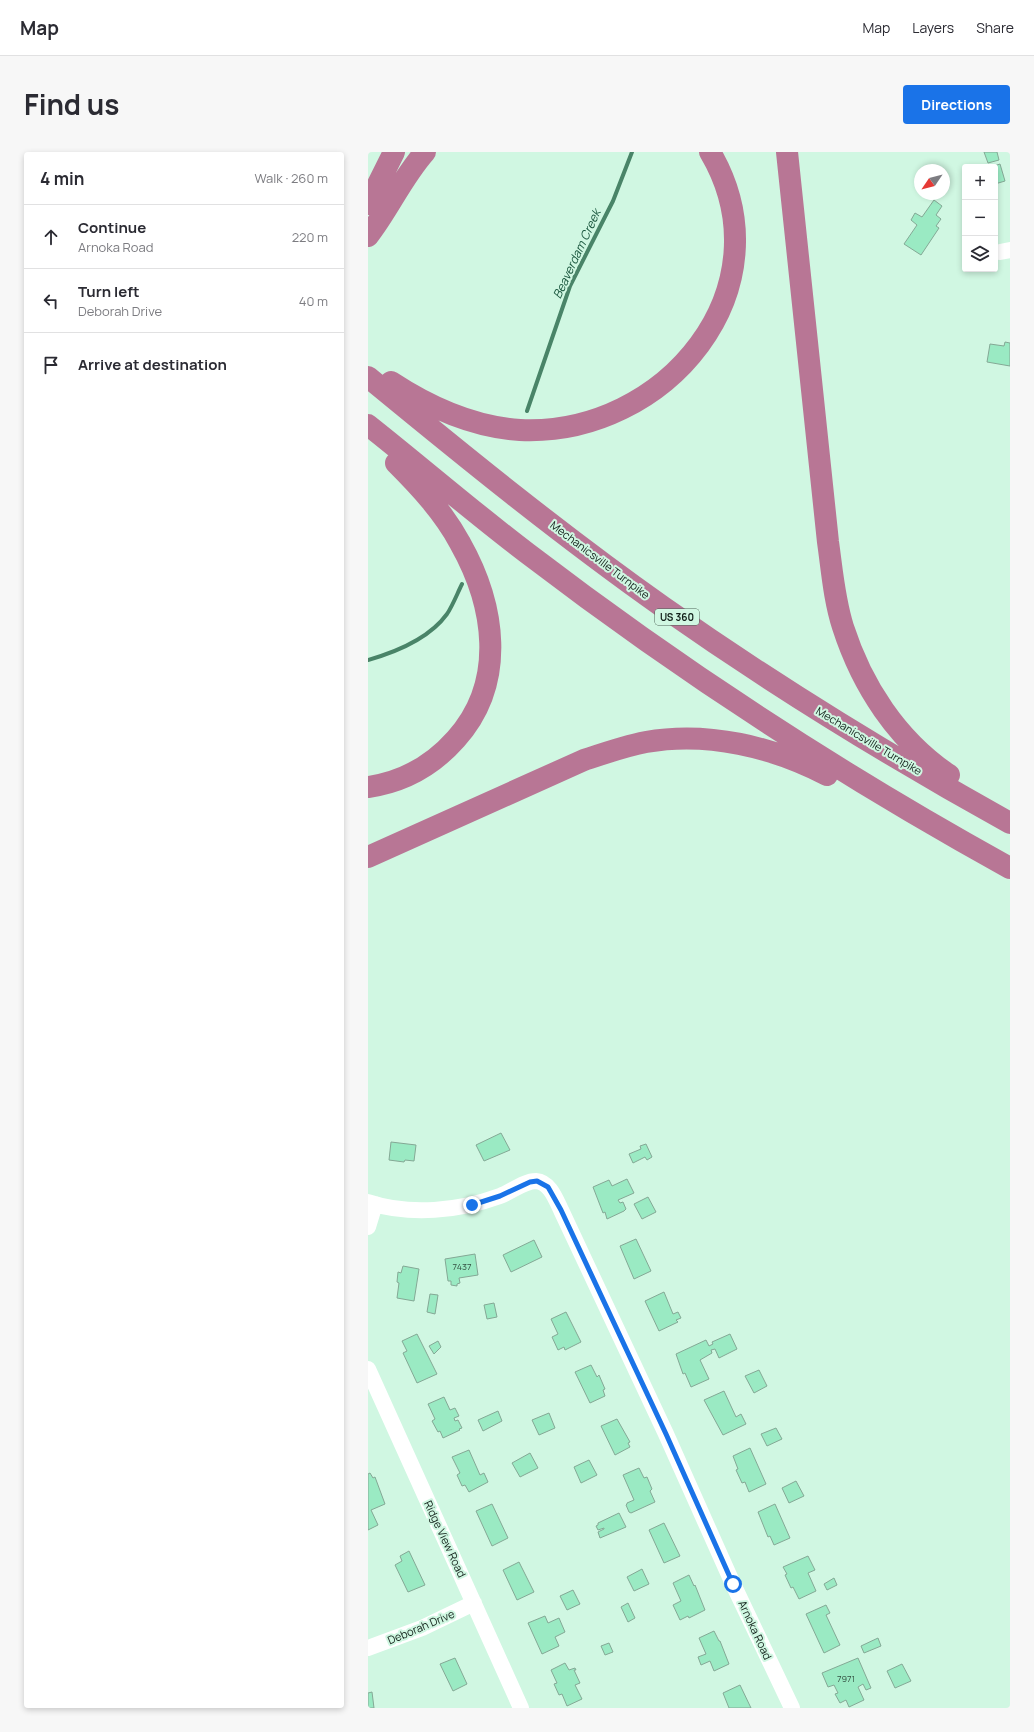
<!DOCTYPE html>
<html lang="en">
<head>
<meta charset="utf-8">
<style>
  body { margin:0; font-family:Manrope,sans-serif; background:#f7f7f7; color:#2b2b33 }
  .controls { position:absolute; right:12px; top:12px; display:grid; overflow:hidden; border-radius:4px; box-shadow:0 2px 6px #0003 }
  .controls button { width:36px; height:36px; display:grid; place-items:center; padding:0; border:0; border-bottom:1px solid #e1e1e2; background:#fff; color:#2b2b33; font:20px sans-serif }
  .compass { position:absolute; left:546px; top:12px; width:36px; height:36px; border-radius:50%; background:#fff; box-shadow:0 2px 6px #0003; rotate:235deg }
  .stop { position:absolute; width:12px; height:12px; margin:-9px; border:3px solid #1a73e8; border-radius:50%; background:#fff }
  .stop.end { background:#1a73e8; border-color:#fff; box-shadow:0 1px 4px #0008 }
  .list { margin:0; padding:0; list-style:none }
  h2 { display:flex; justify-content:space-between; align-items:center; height:52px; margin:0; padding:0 16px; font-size:17px }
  h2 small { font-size:13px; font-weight:400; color:#7c7c81 }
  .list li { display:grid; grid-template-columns:26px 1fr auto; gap:12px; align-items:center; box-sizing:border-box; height:64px; padding:0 16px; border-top:1px solid #e1e1e2 }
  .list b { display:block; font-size:15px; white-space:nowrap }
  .list p { margin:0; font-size:13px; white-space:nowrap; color:#7c7c81 }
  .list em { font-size:13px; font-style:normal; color:#7c7c81 }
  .icon { flex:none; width:22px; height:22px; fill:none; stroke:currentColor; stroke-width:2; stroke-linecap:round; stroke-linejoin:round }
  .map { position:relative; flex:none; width:642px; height:1556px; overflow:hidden; border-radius:4px }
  header { display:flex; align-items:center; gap:24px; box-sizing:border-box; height:56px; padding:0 20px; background:#fff; border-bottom:1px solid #e1e1e2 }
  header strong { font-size:19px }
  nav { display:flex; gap:22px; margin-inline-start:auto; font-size:14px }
  .intro { display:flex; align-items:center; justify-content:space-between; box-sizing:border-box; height:96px; padding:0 24px }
  h1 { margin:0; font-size:28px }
  .button { padding:10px 18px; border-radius:4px; background:#1a73e8; color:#fff; font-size:14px; font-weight:700 }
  main { display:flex; gap:24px; padding:0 24px }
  aside { flex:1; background:#fff; border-radius:4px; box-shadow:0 2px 6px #0003 }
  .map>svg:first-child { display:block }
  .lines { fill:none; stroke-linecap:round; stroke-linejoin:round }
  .stream { stroke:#498468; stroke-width:4 }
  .building { fill:#9aeac3; stroke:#84a895 }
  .minor { stroke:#fff; stroke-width:16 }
  .highway { stroke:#b87695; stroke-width:22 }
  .route { stroke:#1a73e8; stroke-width:5 }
  .labels { text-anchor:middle; stroke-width:4; stroke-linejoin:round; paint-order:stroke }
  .number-label { font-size:9px; fill:#355344 }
  .shield { fill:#d0f7e2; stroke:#4c6156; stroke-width:1 }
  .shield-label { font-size:10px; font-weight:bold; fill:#13211a }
  .street-label { font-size:11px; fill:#13211a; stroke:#d0f7e2 }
  .water-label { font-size:12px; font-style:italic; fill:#19563d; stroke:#d0f7e2 }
</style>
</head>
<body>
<header>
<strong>Map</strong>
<nav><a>Map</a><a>Layers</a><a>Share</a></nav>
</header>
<div class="intro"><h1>Find us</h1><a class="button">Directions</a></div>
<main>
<aside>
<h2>4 min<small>Walk · 260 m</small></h2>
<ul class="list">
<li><svg class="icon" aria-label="ahead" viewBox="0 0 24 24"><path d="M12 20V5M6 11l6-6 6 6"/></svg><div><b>Continue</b><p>Arnoka Road</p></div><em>220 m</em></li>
<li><svg class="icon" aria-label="left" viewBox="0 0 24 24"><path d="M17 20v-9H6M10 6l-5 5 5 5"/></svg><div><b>Turn left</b><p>Deborah Drive</p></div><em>40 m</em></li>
<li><svg class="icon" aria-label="arrive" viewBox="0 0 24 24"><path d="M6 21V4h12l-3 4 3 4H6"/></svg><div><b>Arrive at destination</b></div></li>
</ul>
</aside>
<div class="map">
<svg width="642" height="1556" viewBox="0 0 642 1556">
  <rect width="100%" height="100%" fill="#d0f7e2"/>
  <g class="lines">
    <path class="stream" d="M159,259l43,-125 43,-85 19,-49
      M0,508c28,-8 61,-21 79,-46 6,-9 10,-20 15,-30"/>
  </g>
  <path class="building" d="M616,0h13l2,8 -11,3z
    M632,12l5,17 -10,3v-17h-4z
    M566,48l8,6 -6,9 5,4 -5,7 3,2 -18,27 -17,-11 13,-19 -6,-5 4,-7 7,4z
    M637,190l5,1v23l-23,-4 3,-18 14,2z
    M133,981l9,17 -26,11 -8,-16z
    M23,990l25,3 -2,16 -9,-1 -1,2 -15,-2z
    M278,992l6,13 -5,3 -2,-3 -12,6 -4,-9 12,-5 -1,-3z
    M259,1027l7,14 -16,7 2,3 3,-1 3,7 -2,2 -17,8 -2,-7 -2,1 -10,-26 16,-7 3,6z
    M280,1045l8,15 -14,7 -8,-15z
    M268,1087l15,32 -17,8 -14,-33z
    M166,1088l8,17 -31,15 -8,-17z
    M107,1102l3,21 -19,3 1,5 -3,1v2l-6,-1v-4h-3l-3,-22z
    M35,1114l16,3 -5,32 -17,-3 2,-15 -2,-1 1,-10 3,1z
    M296,1140l9,22 5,-2 3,6 -5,2 2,2 -19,9 -14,-30z
    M62,1142l8,1 -3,19 -8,-2z
    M126,1151l3,14 -10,2 -3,-14z
    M198,1160l15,30 -16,8 -1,-3 -6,3 -6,-13 6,-3 -7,-15z
    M49,1182l20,40 -20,9 -14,-30 4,-2 -5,-10z
    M362,1182l7,15 -18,9 -4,-9 -4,1 1,3 -12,7 9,19 -18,8 -6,-14 -2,1 -7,-20 30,-14 3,6 4,-2 -1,-2z
    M70,1189l3,6 -7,7 -5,-8z
    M223,1213l6,12 2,-2 6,14 -2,1 2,6 -15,7 -15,-31z
    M391,1218l8,16 -13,7 -9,-17z
    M356,1239l12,26 5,-3 5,10 -23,11 -19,-35z
    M76,1245l6,13 5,-2 4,8 -5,2 1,3 3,-1 4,8 -3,1 1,1 -17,8 -3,-7 -2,1 -6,-11 3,-2 -7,-15z
    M130,1259l4,10 -19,10 -5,-11z
    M181,1261l6,15 -16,7 -7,-15z
    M249,1267l13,23 -2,1 2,4 -15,8 -14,-29z
    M408,1276l6,11 -15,7 -6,-12z
    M382,1296l16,36 -17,8 -4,-10 -3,1 -6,-13 2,-1 -5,-13z
    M101,1298l11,25 4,-2 4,9 -19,10 -4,-7 -3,1 -5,-11 3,-2 -8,-16z
    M162,1301l8,15 -18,9 -8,-14z
    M221,1308l8,15 -16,8 -7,-16z
    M271,1316l5,10 3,-1 5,12 -2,2 5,11 -24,11 -2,-1 -3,-7 1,-1v-1l7,-3 -11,-25z
    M2,1321l3,5 2,-1 10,27 -14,6 7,15 -10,5v-56z
    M428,1329l8,15 -15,7 -7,-15z
    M124,1352l16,34 -16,8 -16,-35z
    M407,1352l15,34 -16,7 -4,-9 -2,1 -10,-25z
    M251,1361l7,14 -26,11 -2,-6 6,-3v-1l-6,2 -2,-4 2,-1v-2z
    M296,1371l16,33 -16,7 -15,-33z
    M41,1399l16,34 -17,7 -13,-27 7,-4 -2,-5z
    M440,1404l7,14 -7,3 8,18 -17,8 -6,-12 -2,1 -6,-13 2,-1 -4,-7z
    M151,1410l15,30 -17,8 -14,-30z
    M274,1417l7,15 -15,7 -7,-14z
    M321,1423l5,11 1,-1 10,25 -16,8 -1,-2 -8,4 -7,-15 8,-4 -8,-18z
    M466,1426l3,7 -10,5 -3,-6z
    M205,1438l7,14 -13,6 -7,-14z
    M260,1451l7,15 -7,4 -7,-15z
    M458,1453l4,8 -4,2 14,30 -16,8 -18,-39z
    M177,1464l3,7 11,-5 6,14 -10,5 4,9 -17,8 -14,-31z
    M346,1479l5,10h1l9,23 -15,7 -4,-10 -9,4 -3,-8 8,-3 -7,-16z
    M510,1486l3,8 -17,7 -3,-7z
    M241,1491l4,9 -8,3 -4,-9z
    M87,1506l12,26 -14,7 -13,-27z
    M490,1506l13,30 -5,2 -3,-6 -5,3 6,13 -15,7 -3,-7 -6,3 -5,-9 3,-1 -4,-8 -6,2 -6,-14z
    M197,1511l4,7 6,-2 1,2h-2l6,13 -5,2 7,14 -15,7 -5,-12 -3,1 -5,-11 3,-1 -6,-13z
    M534,1512l9,17 -16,7 -8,-17z
    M372,1533l11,23h-22l-6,-15z
    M4,1540l2,16h-6v-15z"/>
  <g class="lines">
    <path class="minor" d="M632,100l10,-2
      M0,1050c42,14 91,9 132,-6 11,-4 24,-15 36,-15 14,1 20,19 25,29l105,224 67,150 59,124
      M0,1075l7,-23
      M0,1217l153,339
      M0,1496l54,-20 52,-25"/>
    <path class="highway" d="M419,0l41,390c4,28 6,57 15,85 19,59 54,113 106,148
      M0,52l26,-52
      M0,84c21,-27 34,-58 57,-84
      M0,225c96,79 193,158 295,230 111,78 228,150 347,216
      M23,230c38,25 83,45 129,48 145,7 270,-142 190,-278
      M0,273c53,42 105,87 159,128 153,117 314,222 483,315
      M0,635c35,-5 65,-22 88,-48 51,-57 39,-134 4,-196 -16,-30 -40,-56 -64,-80
      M0,705l216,-97c21,-7 41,-14 62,-18 62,-11 127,5 181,33"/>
  </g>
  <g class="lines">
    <path class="route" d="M104,1053l28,-9 30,-14 7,-1 11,6 13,23 105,224 67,150"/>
  </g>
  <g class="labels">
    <g class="number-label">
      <text x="94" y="1118">7437</text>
      <text x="478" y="1530">7971</text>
    </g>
    <rect class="shield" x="287" y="457" width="44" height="16" rx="3"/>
    <g class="shield-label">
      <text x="309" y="469">US 360</text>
    </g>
    <g class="street-label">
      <text transform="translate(232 408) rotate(37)" y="4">Mechanicsville Turnpike</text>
      <text transform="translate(501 589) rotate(31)" y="4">Mechanicsville Turnpike</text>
      <text transform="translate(77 1387) rotate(65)" y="4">Ridge View Road</text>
      <text transform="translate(53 1475) rotate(-23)" y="4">Deborah Drive</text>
      <text transform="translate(387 1478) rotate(65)" y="4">Arnoka Road</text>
    </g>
    <g class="water-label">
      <text transform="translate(209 102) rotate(-65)" y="4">Beaverdam Creek</text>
    </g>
  </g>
</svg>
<div class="controls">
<button>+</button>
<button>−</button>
<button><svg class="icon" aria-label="layers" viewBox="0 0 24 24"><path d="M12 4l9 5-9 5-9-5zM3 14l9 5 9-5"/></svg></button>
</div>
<svg class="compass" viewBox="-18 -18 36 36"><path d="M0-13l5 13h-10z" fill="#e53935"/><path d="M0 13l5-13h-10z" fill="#7c7c81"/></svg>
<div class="stop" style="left:365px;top:1432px"></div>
<div class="stop end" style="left:104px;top:1053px"></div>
</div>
</main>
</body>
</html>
